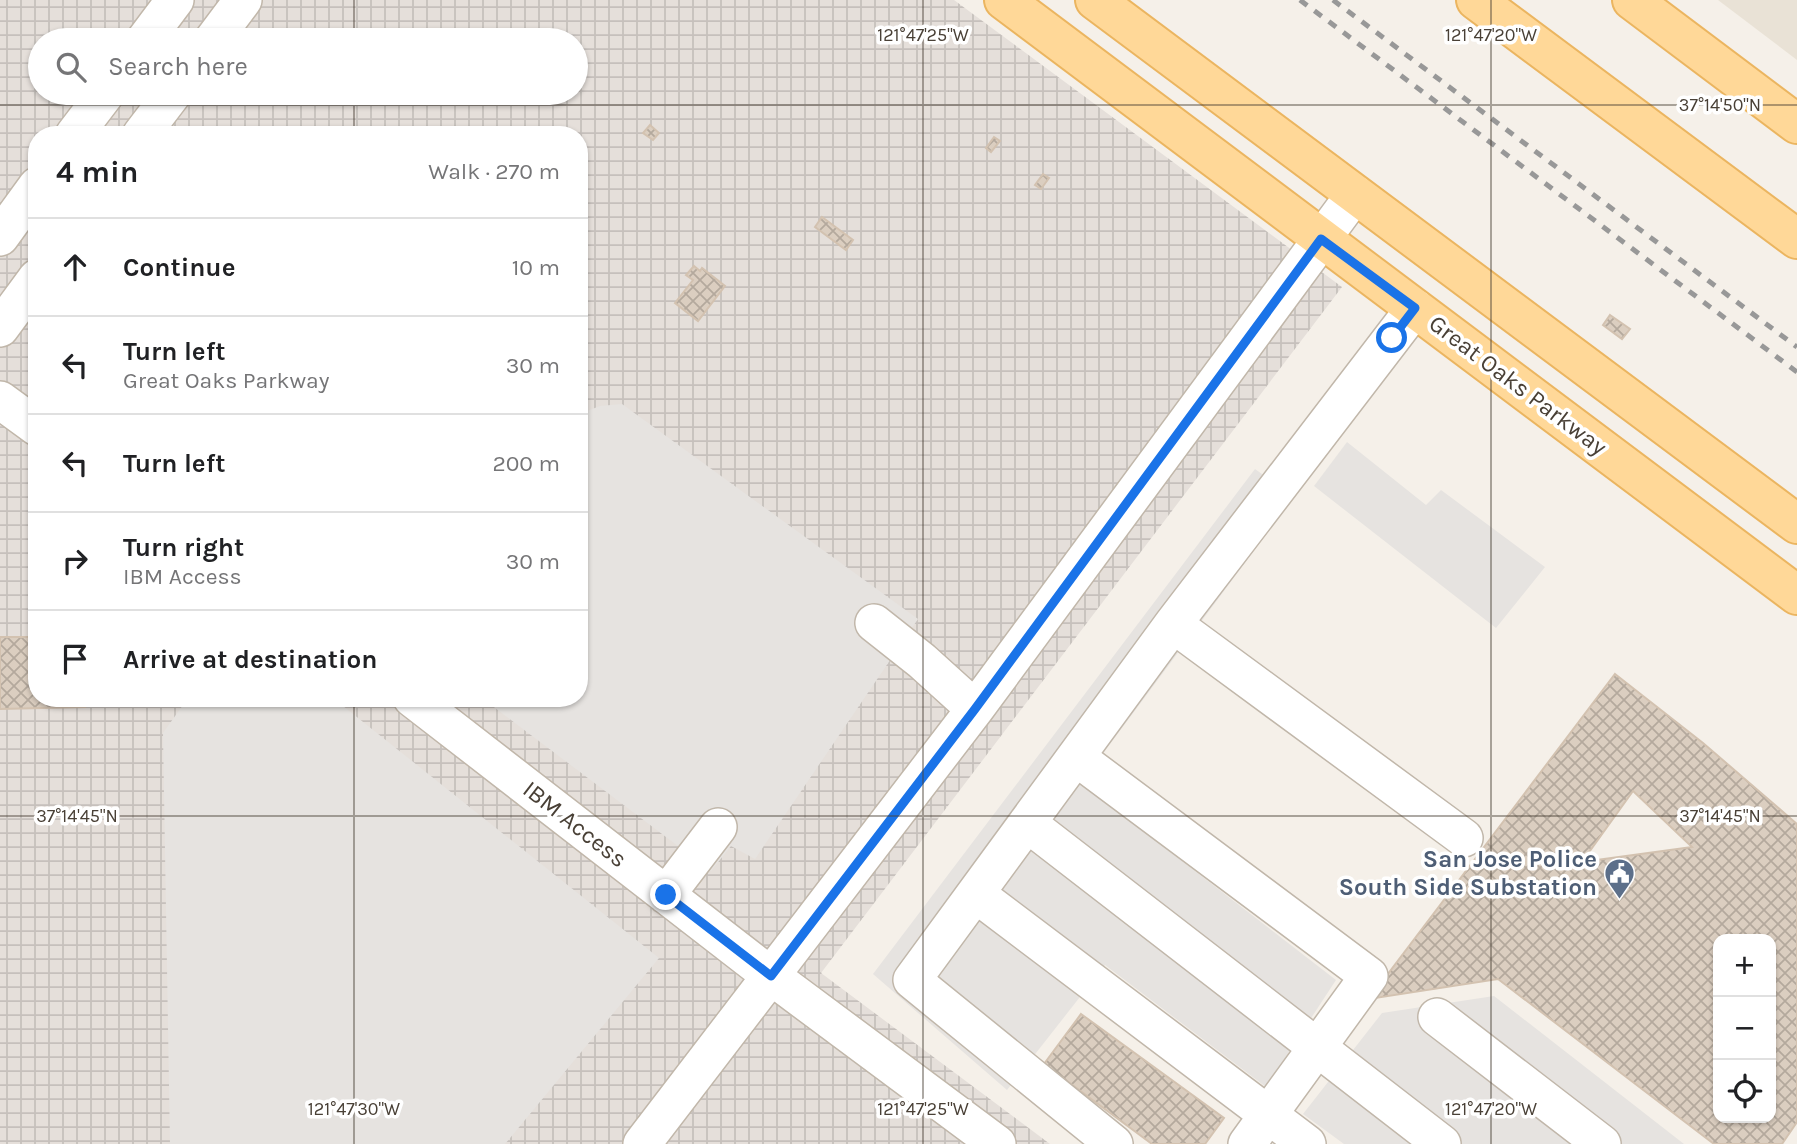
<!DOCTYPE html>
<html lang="en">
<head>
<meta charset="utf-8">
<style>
  body { margin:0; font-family:Karla,sans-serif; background:#f6f6f6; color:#202124 }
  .controls { position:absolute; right:21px; bottom:21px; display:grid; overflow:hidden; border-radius:14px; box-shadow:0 2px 5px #0004 }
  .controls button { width:63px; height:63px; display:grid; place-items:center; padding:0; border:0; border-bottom:2px solid #e0e0e0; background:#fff; color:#202124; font:35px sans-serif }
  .stop { position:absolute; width:21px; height:21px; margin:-16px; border:5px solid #1a73e8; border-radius:50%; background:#fff }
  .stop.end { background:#1a73e8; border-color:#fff; box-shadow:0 2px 7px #0008 }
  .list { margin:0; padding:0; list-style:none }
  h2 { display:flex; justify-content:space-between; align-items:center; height:91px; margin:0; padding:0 28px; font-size:30px }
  h2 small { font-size:23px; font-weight:400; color:#757577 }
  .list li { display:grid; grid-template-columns:46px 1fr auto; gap:21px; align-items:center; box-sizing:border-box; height:98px; padding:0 28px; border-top:2px solid #e0e0e0 }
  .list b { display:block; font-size:26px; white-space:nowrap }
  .list p { margin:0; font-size:23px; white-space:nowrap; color:#757577 }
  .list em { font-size:23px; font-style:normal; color:#757577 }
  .icon { flex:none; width:38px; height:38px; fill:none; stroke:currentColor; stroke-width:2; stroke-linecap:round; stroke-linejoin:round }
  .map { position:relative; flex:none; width:1797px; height:1144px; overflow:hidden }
  .search { position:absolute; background:#fff; box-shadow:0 2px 5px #0004; left:28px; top:28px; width:560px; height:77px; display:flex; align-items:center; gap:18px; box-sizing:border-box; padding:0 24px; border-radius:38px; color:#757577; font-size:26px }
  .panel { position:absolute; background:#fff; box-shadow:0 2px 5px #0004; left:28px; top:126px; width:560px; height:581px; border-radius:28px }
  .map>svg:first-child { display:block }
  .residential { fill:#e9e2d6 }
  .industrial { fill:url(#industrial-grid); fill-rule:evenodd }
  .parking { fill:#e6e3e0 }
  .building { fill:url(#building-cross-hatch); stroke:#d3c2b0; stroke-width:2; fill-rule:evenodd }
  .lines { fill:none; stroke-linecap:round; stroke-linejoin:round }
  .minor-casing { stroke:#c1b7aa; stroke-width:40 }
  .major-casing { stroke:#ebb560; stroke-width:42 }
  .minor { stroke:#fff; stroke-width:37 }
  .major { stroke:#ffd898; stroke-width:38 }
  .rail { stroke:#989898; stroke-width:5; stroke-dasharray:9 9; stroke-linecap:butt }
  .route { stroke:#1a73e8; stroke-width:9 }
  .ticks { fill:none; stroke:#494036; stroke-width:2; stroke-opacity:0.45 }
  .labels { text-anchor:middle; stroke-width:7; stroke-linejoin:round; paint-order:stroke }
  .street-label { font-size:24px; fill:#494036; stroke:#fff }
  .service-label { font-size:24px; font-weight:bold; fill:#4e5e75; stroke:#fff; text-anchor:end }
  .ticks-label { font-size:18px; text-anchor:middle; fill:#494036; stroke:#fff; stroke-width:7; stroke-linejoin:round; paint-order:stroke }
</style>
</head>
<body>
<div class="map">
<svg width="1797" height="1144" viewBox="0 0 1797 1144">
  <defs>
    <pattern id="industrial-grid" width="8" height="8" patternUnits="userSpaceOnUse" patternTransform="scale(1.75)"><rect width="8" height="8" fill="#e5dfda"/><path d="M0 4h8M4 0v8" fill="none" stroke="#c6c0bc"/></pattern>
    <pattern id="building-cross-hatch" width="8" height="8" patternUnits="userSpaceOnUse" patternTransform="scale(1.75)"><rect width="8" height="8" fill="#dbcec0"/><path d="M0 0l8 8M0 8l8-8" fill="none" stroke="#b4a99d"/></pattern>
  </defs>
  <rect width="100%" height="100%" fill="#f5f0e9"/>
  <path class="residential" d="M1718,0h79v60z"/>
  <path class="industrial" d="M0,0h954l388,287 -521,686 229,171h-1050zM40,40h536v53h-536zM37,135h542v563h-542z"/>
  <path class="parking" d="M622,404l296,215 -163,240 -24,-13 -20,25 -229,-173h97v-280l3,-5 18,-7z
    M1347,442l79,63 15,-15 104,77 -49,61 -182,-142z
    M1255,469l39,28 -213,286 255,197 -70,107 -161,-122 -98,125 -134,-116z
    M188,698h145l326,260 -154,186h-335l-7,-411z
    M1494,996l190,148h-340l-41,-30 79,-101z"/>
  <path class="building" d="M650,125l9,8 -6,7 -10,-7z
    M994,137l6,4 -9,11 -5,-4z
    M1043,174l6,4 -8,11 -6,-4z
    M822,217l31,23 -7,10 -31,-23z
    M694,266l6,5 2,-3 23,18 -27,35 -23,-18 18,-23 -7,-5z
    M1610,315l20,14 -8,10 -19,-14z
    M0,637h37v61h47l1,9 -85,2z
    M1615,674l88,69 94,81v298l-15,22h-68l-216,-165 -129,20zM1633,791l59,56 -110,15zM1718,939h53v179h-53z
    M1081,1014l143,104 -19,26h-53l-108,-80z"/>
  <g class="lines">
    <defs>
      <path id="minor" d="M145,40l30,-40
        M213,40l30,-40
        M74,135l32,-42
        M141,135l32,-42
        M0,237l37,-51
        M0,328l37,-50
        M0,400l37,27
        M874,623l48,38 53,48
        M1173,624l291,214
        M412,698l359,278 226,168
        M1076,757l293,219 -122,168
        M1027,823l415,321
        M976,894l331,250
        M666,895l52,-68
        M1437,1017l165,127
        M642,1144l333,-435 380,-515
        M1114,1144l-202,-164 261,-356 242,-316"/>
      <path id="major" d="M1004,0l793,595
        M1095,0l702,524
        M1476,0l321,239
        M1632,0l165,124"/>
    </defs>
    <use href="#minor" class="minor-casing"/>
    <use href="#major" class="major-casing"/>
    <use href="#minor" class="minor"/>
    <use href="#major" class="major"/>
    <path class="rail" d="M1300,0l497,372
      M1333,0l464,347"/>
  </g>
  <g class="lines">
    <path class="route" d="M666,895l105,81 204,-267 346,-470 94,69 -23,30"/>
  </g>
  <path class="ticks" d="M354,0v40M923,0v1144M1491,0v1144M354,93v42M0,105h1797M354,698v446M0,816h1797"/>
  <defs>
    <symbol id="civic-pin" viewBox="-11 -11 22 30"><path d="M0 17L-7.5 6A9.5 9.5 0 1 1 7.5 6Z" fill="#5c6f8a" stroke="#fff"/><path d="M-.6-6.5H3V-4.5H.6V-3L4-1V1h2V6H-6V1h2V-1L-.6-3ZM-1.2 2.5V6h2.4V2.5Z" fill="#fff"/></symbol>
  </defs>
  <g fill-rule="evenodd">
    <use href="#civic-pin" x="1602" y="856" width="35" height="47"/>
  </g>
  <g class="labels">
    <g class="street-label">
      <text transform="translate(1518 385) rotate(37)" y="8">Great Oaks Parkway</text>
      <text transform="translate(575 824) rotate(38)" y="8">IBM Access</text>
    </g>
    <g class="service-label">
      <text x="1597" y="867">San Jose Police<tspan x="1597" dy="28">South Side Substation</tspan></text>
    </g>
  </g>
  <g class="ticks-label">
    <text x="923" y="41">121°47'25"W</text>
    <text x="1491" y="41">121°47'20"W</text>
    <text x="1720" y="111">37°14'50"N</text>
    <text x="77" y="822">37°14'45"N</text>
    <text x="1720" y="822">37°14'45"N</text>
    <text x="354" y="1115">121°47'30"W</text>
    <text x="923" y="1115">121°47'25"W</text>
    <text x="1491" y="1115">121°47'20"W</text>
  </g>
</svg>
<div class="controls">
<button>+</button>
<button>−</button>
<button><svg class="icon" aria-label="locate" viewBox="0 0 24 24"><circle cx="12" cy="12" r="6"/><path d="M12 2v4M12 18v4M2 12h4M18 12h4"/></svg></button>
</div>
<div class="stop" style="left:1392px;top:338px"></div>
<div class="stop end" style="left:666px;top:895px"></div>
<div class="search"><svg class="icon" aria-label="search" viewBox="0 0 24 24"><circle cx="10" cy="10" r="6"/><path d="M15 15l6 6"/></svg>Search here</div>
<section class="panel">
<h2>4 min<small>Walk · 270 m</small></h2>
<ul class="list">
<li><svg class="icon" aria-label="ahead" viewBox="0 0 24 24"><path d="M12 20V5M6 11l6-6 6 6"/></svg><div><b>Continue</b></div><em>10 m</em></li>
<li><svg class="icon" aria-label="left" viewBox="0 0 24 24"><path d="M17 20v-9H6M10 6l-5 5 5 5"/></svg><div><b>Turn left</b><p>Great Oaks Parkway</p></div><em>30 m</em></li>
<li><svg class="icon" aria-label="left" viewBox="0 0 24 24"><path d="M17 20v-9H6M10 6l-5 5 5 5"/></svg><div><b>Turn left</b></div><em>200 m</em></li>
<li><svg class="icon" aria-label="right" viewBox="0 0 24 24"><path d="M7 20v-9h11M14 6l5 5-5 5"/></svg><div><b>Turn right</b><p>IBM Access</p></div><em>30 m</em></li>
<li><svg class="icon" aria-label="arrive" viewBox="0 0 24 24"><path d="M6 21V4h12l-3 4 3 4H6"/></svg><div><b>Arrive at destination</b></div></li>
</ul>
</section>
</div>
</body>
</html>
